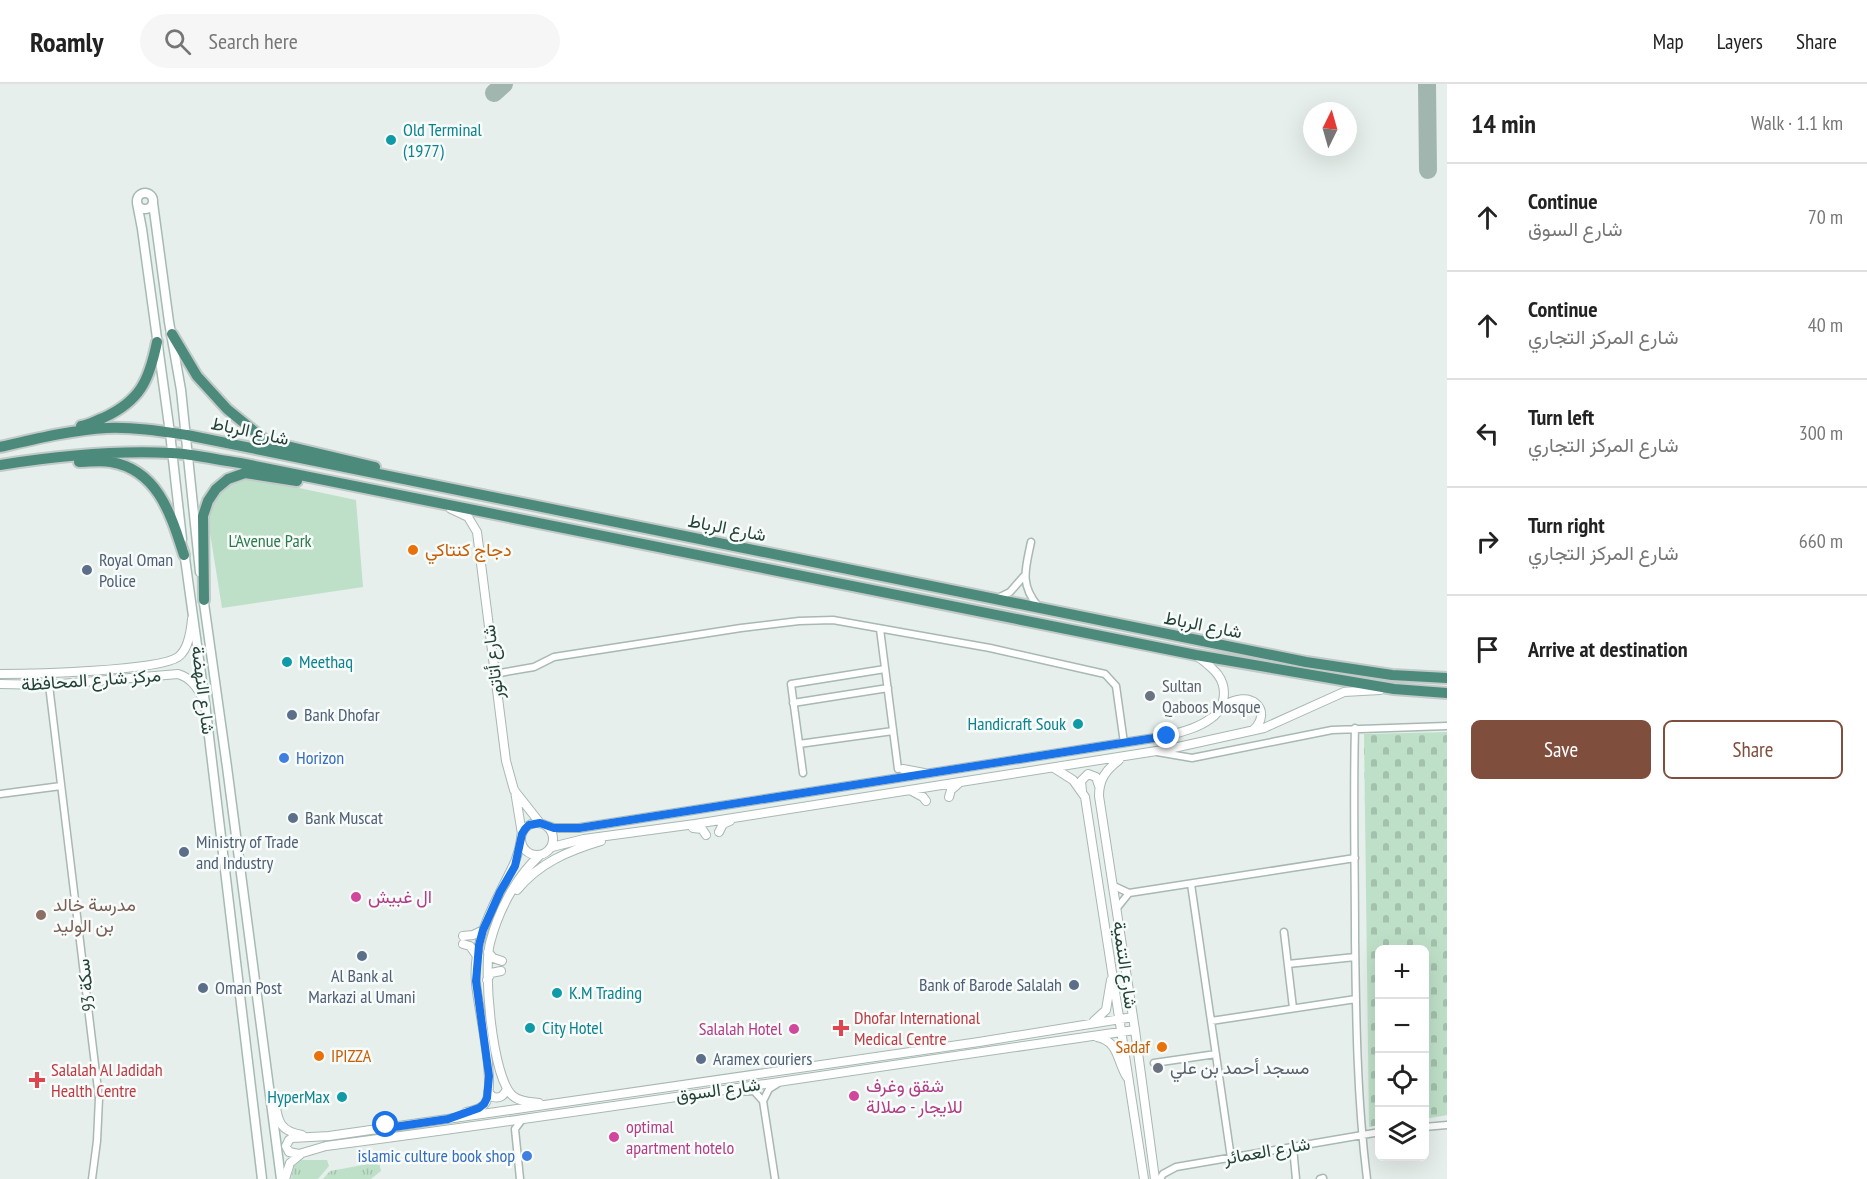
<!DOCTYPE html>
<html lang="en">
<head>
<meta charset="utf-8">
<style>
  body { margin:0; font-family:"PT Sans Narrow",Vazirmatn,sans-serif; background:#f6f6f6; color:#222 }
  .controls { position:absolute; right:18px; bottom:18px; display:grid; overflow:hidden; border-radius:9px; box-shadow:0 6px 24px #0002 }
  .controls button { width:54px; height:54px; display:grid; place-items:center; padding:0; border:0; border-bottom:2px solid #e0e0e0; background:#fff; color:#222; font:30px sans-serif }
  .compass { position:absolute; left:1303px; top:18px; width:54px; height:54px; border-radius:50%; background:#fff; box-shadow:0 6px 24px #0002; rotate:5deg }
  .stop { position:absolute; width:18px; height:18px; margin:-14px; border:4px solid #1a73e8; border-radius:50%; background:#fff }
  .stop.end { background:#1a73e8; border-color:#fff; box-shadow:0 2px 6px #0008 }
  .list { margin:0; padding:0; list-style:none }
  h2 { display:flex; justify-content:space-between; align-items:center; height:78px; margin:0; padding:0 24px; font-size:26px }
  h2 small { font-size:20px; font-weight:400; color:#767676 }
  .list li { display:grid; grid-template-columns:39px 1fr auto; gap:18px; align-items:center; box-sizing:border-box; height:108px; padding:0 24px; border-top:2px solid #e0e0e0 }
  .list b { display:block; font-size:22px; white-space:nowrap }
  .list p { margin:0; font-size:20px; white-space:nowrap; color:#767676 }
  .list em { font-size:20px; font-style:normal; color:#767676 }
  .actions { display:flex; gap:12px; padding:18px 24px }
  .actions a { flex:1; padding:14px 0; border:2px solid #804e3d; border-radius:9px; text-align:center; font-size:21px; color:#804e3d }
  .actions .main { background:#804e3d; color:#fff }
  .icon { flex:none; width:33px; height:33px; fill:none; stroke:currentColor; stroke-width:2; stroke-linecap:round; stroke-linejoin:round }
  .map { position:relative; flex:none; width:1447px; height:1095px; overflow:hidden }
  header { display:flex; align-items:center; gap:36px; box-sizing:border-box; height:84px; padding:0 30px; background:#fff; border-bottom:2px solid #e0e0e0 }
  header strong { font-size:28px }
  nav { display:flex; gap:33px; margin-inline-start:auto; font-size:21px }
  .search { width:420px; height:54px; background:#f6f6f6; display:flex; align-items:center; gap:15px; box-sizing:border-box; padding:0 21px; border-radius:33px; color:#767676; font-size:22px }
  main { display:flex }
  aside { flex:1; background:#fff }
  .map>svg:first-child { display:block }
  .grass { fill:url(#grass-tufts) }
  .cemetery { fill:url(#cemetery-stones) }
  .park { fill:#bfe0c8 }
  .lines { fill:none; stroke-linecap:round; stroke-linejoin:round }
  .taxiway { stroke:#a2b6b0; stroke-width:18 }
  .minor-casing { stroke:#a8b8b2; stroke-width:9 }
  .tertiary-casing { stroke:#a8b8b2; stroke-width:10 }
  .secondary-casing { stroke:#a4bbb3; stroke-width:11 }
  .trunk-casing { stroke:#c2cac8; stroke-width:14 }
  .minor { stroke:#fff; stroke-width:6 }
  .tertiary { stroke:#fff; stroke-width:8 }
  .secondary { stroke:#fff; stroke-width:8 }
  .trunk { stroke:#4c8a7c; stroke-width:10 }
  .route { stroke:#1a73e8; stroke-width:8 }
  .culture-dot { fill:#0f9aa8; stroke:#f7fbf9; stroke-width:2 }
  .food-dot { fill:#e8710a; stroke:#f7fbf9; stroke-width:2 }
  .service-dot { fill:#5c6f8a; stroke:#f7fbf9; stroke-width:2 }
  .worship-dot { fill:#6b7280; stroke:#f7fbf9; stroke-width:2 }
  .shop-dot { fill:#3f7fe0; stroke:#f7fbf9; stroke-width:2 }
  .hotel-dot { fill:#d1479c; stroke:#f7fbf9; stroke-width:2 }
  .education-dot { fill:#8d6e63; stroke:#f7fbf9; stroke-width:2 }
  .health-dot { fill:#e0444e; stroke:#f7fbf9; stroke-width:2 }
  .labels { text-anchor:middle; stroke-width:5; stroke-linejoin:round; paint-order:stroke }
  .culture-label { font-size:18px; fill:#0d838f; stroke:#f7fbf9; text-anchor:start }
  .street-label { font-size:18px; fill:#24423a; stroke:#f7fbf9 }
  .park-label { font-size:18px; fill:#2d7a4b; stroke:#f7fbf9 }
  .food-label { font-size:18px; fill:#c56008; stroke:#f7fbf9; text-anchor:start }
  .service-label { font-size:18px; fill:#4e5e75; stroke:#f7fbf9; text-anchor:start }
  .worship-label { font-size:18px; fill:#5b616d; stroke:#f7fbf9; text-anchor:start }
  .shop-label { font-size:18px; fill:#366cbe; stroke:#f7fbf9; text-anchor:start }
  .hotel-label { font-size:18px; fill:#b23c85; stroke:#f7fbf9; text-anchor:start }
  .education-label { font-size:18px; fill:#785e54; stroke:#f7fbf9; text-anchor:start }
  .health-label { font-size:18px; fill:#be3a42; stroke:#f7fbf9; text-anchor:start }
</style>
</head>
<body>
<header>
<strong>Roamly</strong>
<div class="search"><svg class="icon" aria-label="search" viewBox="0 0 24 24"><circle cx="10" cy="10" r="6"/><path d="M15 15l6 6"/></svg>Search here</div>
<nav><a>Map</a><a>Layers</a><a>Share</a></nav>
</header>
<main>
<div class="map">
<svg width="1447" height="1095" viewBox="0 0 1447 1095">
  <defs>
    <pattern id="grass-tufts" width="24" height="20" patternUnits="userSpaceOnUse" patternTransform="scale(1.5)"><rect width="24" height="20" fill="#bfe0c8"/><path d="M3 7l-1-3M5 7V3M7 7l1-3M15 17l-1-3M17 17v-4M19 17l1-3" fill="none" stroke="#a4c1ad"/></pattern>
    <pattern id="cemetery-stones" width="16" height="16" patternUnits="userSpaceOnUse" patternTransform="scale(1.5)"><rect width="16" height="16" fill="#bfe0c8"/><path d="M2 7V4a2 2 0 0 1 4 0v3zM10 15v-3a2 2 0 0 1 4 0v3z" fill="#a4c1ad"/></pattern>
  </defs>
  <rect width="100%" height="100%" fill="#e6efeb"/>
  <path class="grass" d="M301,1076h26l2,6 -11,13h-27l3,-13z
    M379,1078l2,9 -10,8h-48l7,-8z"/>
  <path class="cemetery" d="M1447,648v383l-22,4 -1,-169h-44l-1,175 -10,2 -5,-393z"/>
  <path class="park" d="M247,393l109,23 7,87 -141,21 -16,-100 16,-24z"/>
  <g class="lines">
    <path class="taxiway" d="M1427,0l1,86
      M494,9l10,-9"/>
    <defs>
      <path id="minor" d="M1031,458c-5,25 -12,42 7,64
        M998,514l12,-6 14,-16
        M880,545l18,140
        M494,590l40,-7 20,-10 187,-29 58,-7 34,-1 157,28 115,26 11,12 8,57
        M49,601l50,413 -2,43 -5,38
        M793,619l95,-15
        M1355,644c-2,70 0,140 0,210 1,80 2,161 12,241
        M799,660l94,-13
        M1157,668l35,6 140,-28 115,-4
        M803,689l-12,-89 94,-15
        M0,710l61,-8
        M1191,800l40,274
        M1114,802l15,7 226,-35
        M1117,824l12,-15
        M1284,848l9,76
        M1288,880l67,-7
        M1211,937l145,-22
        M1154,979l62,-9
        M736,1008l18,-1 9,10 12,78
        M763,1017l6,-12 8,-5
        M1424,1043l23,-2
        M1293,1063l3,32
        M520,1095l-5,-50 6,-8
        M1160,1095l3,-5 13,-7 204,-35
        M1320,1095l3,-1"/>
      <path id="tertiary" d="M451,425l17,8 9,15 29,229 8,29 26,33
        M0,590c30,0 158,-3 178,-17 11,-8 13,-27 14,-38
        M0,600l49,1 129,-11c13,4 19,13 25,25
        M1221,624c30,-23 53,4 32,22
        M1119,676c-13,10 -20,19 -20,36l36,234 20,149
        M1054,684l19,12 12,17 59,382
        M903,685l21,4
        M515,707l7,43
        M912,707l11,6 3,4
        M1082,707l-1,-10 7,-7 8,3 3,9
        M949,713l2,-7 7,-6
        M521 755a16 16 0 1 1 32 0a16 16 0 1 1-32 0Z
        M545,741l9,3h25l588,-92c14,-4 31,-8 43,-17 7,-4 11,-11 13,-18 5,-22 -10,-33 -26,-45
        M693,744l9,1 4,6
        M719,748l4,-8 7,-3
        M552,763l32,-8 111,-15 474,-75 95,-21 80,-36 36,-2
        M539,772c-24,22 -41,56 -49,87 -7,26 2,136 23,153 7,6 18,6 26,7
        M517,806c22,-27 51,-39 84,-49
        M463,852l10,-1 10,-5
        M463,860l7,2 7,10
        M488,868l5,6 9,3
        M487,896l4,-7 10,-2
        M1133,933l-154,25 -469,68 -181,26 -37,2 -3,2 -3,6 3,6 10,2 27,-8c270,-35 539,-78 809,-116
        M1094,937l12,-11 5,-30
        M1097,953c22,4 20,25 30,40
        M488,1008l5,5c8,2 11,-2 14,-8
        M275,1018c3,20 5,29 27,33
        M466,1028c8,-2 16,-3 20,-10 10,-21 -8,-93 -10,-119 -3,-34 10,-64 25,-93 9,-19 17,-29 20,-51
        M385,1032l2,12
        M285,1095l5,-16 11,-9"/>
      <path id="secondary" d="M137 117a8 8 0 1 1 16 0a8 8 0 1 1-16 0Z
        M137,119l5,26 28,204 12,106
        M153,119l16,119 12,68 19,182
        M184,467l21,152 57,476
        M203,512l24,171 54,412"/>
      <path id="trunk" d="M172,250l25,42 30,33 39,32 109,26
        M81,342c8,-1 14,-5 22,-8 37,-17 46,-37 54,-76
        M0,363c35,-8 71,-17 107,-19 27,-1 53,3 80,7l1119,227 86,13 55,3
        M79,378c10,0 22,-2 32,0 47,8 60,53 73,93
        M0,381c56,-9 114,-15 171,-12 23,1 46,7 69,10l956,192 198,34 53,4
        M204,516l-1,-84 5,-15 8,-12 12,-10 17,-6 52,8"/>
    </defs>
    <use href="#minor" class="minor-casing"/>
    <use href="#tertiary" class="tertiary-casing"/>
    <use href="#secondary" class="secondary-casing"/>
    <use href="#trunk" class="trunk-casing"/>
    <use href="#minor" class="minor"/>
    <use href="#tertiary" class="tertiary"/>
    <use href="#secondary" class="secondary"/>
    <use href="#trunk" class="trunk"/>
  </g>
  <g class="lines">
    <path class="route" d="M386,1041l1,3 61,-9 31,-11 5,-4 3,-6 2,-22 -13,-95 3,-36 4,-15 17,-38 15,-26 7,-32 3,-5 4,-4 11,-2 14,5h25l588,-92"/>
  </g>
  <g class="culture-dot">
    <circle cx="391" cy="56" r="6"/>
    <circle cx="287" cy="578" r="6"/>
    <circle cx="1078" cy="640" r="6"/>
    <circle cx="557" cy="909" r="6"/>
    <circle cx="530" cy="944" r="6"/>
    <circle cx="342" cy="1013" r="6"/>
  </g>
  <g class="food-dot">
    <circle cx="413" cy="466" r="6"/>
    <circle cx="1162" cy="963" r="6"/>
    <circle cx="319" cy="972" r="6"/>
  </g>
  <g class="service-dot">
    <circle cx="87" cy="486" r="6"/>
    <circle cx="292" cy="631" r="6"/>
    <circle cx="293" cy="734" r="6"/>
    <circle cx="184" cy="768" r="6"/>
    <circle cx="362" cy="872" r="6"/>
    <circle cx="1074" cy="901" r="6"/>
    <circle cx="203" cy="904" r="6"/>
    <circle cx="701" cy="975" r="6"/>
  </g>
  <g class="worship-dot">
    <circle cx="1150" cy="612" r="6"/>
    <circle cx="1158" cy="984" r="6"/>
  </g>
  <g class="shop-dot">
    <circle cx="284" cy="674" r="6"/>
    <circle cx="527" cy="1072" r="6"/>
  </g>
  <g class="hotel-dot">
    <circle cx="356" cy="813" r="6"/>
    <circle cx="794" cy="945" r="6"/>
    <circle cx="854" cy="1012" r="6"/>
    <circle cx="614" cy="1053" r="6"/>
  </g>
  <circle class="education-dot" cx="41" cy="831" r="6"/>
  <g class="health-dot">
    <path d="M838 935h6v6h6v6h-6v6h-6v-6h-6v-6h6z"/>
    <path d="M34 987h6v6h6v6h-6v6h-6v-6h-6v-6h6z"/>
  </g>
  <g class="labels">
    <g class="culture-label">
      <text x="403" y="52">Old Terminal<tspan x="403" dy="21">(1977)</tspan></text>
      <text x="299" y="584">Meethaq</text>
      <text x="1066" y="646" text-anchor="end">Handicraft Souk</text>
      <text x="569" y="915">K.M Trading</text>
      <text x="542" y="950">City Hotel</text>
      <text x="330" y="1019" text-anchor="end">HyperMax</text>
    </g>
    <g class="street-label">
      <text transform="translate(250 347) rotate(12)" y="6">شارع الرباط</text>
      <text transform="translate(727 444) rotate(11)" y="6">شارع الرباط</text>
      <text transform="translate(1203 541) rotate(11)" y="6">شارع الرباط</text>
      <text transform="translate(493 578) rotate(-97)" y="6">شارع أتاتور</text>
      <text transform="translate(91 596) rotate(-4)" y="6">مركز شارع المحافظة</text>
      <text transform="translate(203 606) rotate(83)" y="6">شارع النهضة</text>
      <text transform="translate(1125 881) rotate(82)" y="6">شارع التنمية</text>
      <text transform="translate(86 901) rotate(-97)" y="6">سكة 93</text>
      <text transform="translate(718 1006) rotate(-8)" y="6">شارع السوق</text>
      <text transform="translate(1267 1067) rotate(-10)" y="6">شارع العمائر</text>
    </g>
    <g class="park-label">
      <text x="270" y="463">L'Avenue Park</text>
    </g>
    <g class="food-label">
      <text x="425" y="472">دجاج كنتاكي</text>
      <text x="1150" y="969" text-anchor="end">Sadaf</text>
      <text x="331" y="978">IPIZZA</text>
    </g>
    <g class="service-label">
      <text x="99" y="482">Royal Oman<tspan x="99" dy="21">Police</tspan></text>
      <text x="304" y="637">Bank Dhofar</text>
      <text x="305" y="740">Bank Muscat</text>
      <text x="196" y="764">Ministry of Trade<tspan x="196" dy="21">and Industry</tspan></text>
      <text x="362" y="898" text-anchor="middle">Al Bank al<tspan x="362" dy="21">Markazi al Umani</tspan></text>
      <text x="1062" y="907" text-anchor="end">Bank of Barode Salalah</text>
      <text x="215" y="910">Oman Post</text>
      <text x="713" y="981">Aramex couriers</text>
    </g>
    <g class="worship-label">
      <text x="1162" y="608">Sultan<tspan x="1162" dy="21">Qaboos Mosque</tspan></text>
      <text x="1170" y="990">مسجد أحمد بن علي</text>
    </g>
    <g class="shop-label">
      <text x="296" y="680">Horizon</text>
      <text x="515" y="1078" text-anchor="end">islamic culture book shop</text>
    </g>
    <g class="hotel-label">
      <text x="368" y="819">ال غبيش</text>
      <text x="782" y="951" text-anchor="end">Salalah Hotel</text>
      <text x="866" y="1008">شقق وغرف<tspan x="866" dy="21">للايجار - صلالة</tspan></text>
      <text x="626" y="1049">optimal<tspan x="626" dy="21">apartment hotelo</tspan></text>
    </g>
    <g class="education-label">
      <text x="53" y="827">مدرسة خالد<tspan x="53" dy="21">بن الوليد</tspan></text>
    </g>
    <g class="health-label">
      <text x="854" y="940">Dhofar International<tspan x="854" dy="21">Medical Centre</tspan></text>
      <text x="51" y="992">Salalah Al Jadidah<tspan x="51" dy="21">Health Centre</tspan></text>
    </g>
  </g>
</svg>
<div class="controls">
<button>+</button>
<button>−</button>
<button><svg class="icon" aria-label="locate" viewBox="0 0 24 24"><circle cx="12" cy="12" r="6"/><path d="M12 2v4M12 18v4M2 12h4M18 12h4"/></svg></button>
<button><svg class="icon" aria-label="layers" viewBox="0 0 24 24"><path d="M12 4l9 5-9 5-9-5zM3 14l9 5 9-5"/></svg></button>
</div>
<svg class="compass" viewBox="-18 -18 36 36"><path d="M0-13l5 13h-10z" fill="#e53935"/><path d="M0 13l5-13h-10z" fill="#767676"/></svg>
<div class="stop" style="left:386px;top:1041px"></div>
<div class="stop end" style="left:1167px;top:652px"></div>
</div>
<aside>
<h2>14 min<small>Walk · 1.1 km</small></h2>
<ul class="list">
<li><svg class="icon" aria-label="ahead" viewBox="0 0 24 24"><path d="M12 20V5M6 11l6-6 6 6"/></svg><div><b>Continue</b><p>شارع السوق</p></div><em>70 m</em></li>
<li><svg class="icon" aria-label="ahead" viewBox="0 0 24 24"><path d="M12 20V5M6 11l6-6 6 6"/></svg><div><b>Continue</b><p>شارع المركز التجاري</p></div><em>40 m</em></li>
<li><svg class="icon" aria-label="left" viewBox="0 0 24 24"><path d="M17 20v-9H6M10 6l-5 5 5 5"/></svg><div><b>Turn left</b><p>شارع المركز التجاري</p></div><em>300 m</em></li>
<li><svg class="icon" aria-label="right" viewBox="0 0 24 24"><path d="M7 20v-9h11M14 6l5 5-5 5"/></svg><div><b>Turn right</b><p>شارع المركز التجاري</p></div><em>660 m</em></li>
<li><svg class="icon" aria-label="arrive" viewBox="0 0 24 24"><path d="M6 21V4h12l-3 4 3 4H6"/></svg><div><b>Arrive at destination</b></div></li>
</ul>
<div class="actions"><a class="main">Save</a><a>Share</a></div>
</aside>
</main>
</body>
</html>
